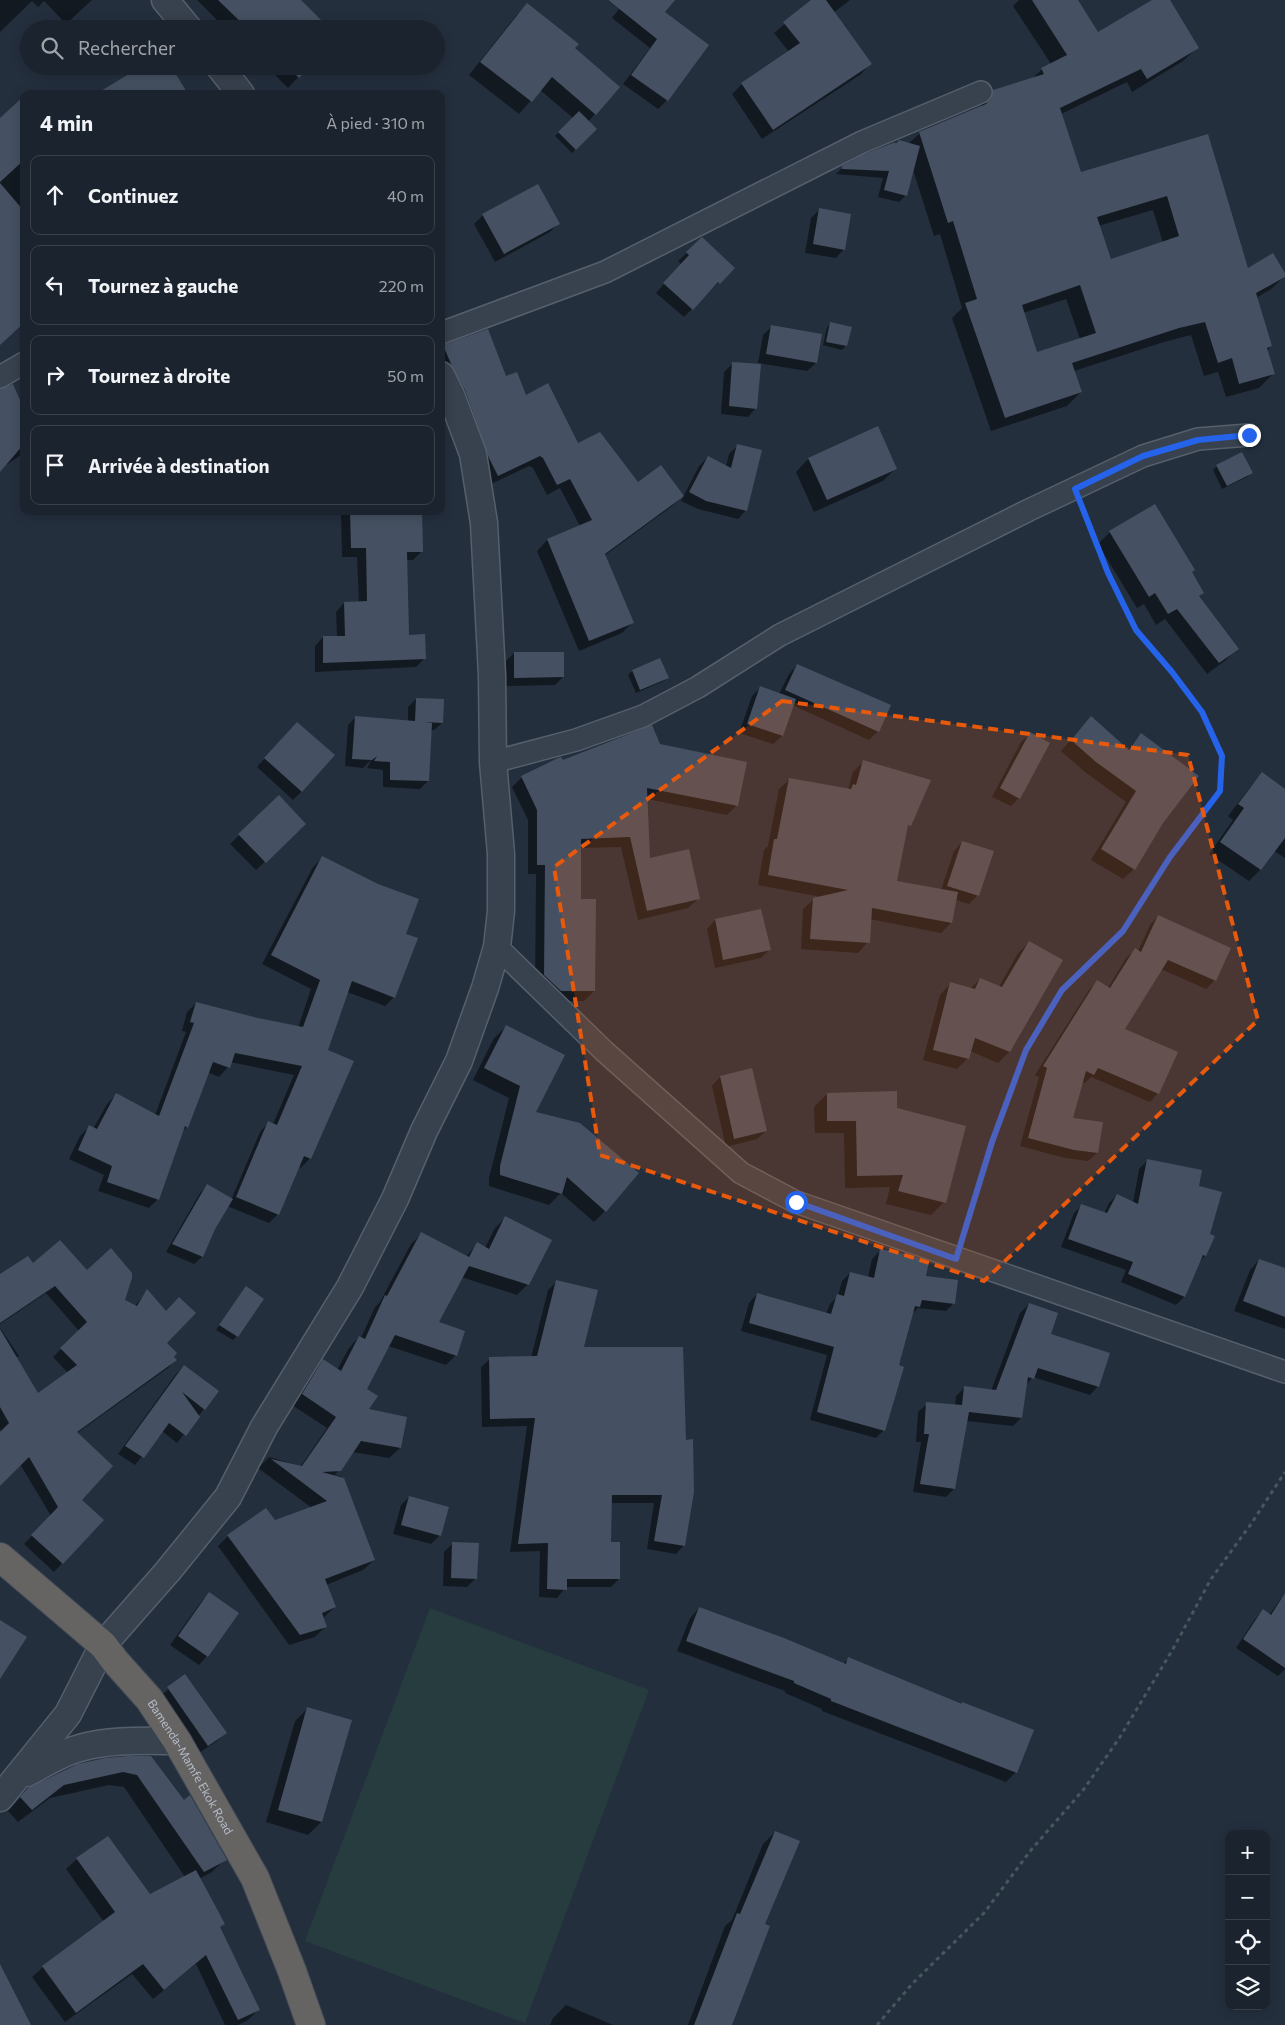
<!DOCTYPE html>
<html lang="fr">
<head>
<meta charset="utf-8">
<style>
  body { margin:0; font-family:Commissioner,sans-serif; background:#242b36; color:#f1f3f6 }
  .controls { position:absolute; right:15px; bottom:15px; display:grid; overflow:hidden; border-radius:10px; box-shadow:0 2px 12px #0003 }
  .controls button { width:45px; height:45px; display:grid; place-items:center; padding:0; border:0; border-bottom:1px solid #39404a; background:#1b232e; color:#f1f3f6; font:25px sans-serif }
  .stop { position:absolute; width:15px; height:15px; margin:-11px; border:4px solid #2563eb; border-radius:50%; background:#fff }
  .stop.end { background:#2563eb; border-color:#fff; box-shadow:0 1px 5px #0008 }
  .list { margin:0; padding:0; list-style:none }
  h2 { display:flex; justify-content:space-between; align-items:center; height:65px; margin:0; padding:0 20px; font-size:21px }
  h2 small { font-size:16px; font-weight:400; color:#a0a4aa }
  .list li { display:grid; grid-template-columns:32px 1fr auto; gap:15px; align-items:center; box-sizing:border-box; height:80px; margin:0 10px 10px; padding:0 10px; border:1px solid #39404a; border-radius:10px }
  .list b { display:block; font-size:19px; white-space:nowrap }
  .list em { font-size:16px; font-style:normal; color:#a0a4aa }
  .icon { flex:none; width:28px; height:28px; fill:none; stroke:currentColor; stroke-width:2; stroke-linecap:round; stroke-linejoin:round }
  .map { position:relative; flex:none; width:1285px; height:2025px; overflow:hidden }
  .search { position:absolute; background:#1b232e; box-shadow:0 2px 12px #0003; left:20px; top:20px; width:425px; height:55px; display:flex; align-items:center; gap:12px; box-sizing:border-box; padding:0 18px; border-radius:28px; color:#a0a4aa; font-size:19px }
  .panel { position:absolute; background:#1b232e; box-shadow:0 2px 12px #0003; left:20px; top:90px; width:425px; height:425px; border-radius:10px }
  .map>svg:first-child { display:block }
  .green { fill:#263c3f }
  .shadow { fill:#0007; fill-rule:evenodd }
  .building { fill:#455162; fill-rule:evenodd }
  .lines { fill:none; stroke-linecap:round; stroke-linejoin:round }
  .minor-casing { stroke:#565f6c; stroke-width:24 }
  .tertiary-casing { stroke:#565f6c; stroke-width:29 }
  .trunk-casing { stroke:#434c59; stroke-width:30 }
  .path { stroke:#44595c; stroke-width:3; stroke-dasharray:4 4; stroke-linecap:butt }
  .minor { stroke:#38414e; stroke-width:21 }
  .tertiary { stroke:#38414e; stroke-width:26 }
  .trunk { stroke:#656462; stroke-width:28 }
  .route { stroke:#2563eb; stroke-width:6 }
  .marked { fill:#e8590c; fill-opacity:0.2; stroke:#e8590c; stroke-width:4; stroke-dasharray:10 6; stroke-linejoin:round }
  .labels { text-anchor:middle; stroke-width:4; stroke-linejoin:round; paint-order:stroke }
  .street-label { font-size:12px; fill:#b4bcc9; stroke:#1d2633 }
</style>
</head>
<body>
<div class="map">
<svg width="1285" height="2025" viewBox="0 0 1285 2025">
  <rect width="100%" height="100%" fill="#242f3e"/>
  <path class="green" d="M430,1608l219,82 -124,333 -220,-82z"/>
  <path class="shadow" d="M0,0h92l-26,24 -22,-23 -6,6 -6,-6 -32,31z
    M197,0h102l29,29h-102z
    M607,0h67l-10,12 44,33 -41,55 -9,9 -35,-25 27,-36 -38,-30 7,-9z
    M813,0h37l-17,13 37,51 -10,11 -98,64 -30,-45 10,-10 47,-32 -15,-19z
    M1019,0h58l21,34 56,-34h14l29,48 -14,13 -51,31 -5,-10 -66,32 19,59 127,-38 41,134 37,7 -14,13 -15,9 15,48 -4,5 6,23 -14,14 -33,9 -8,-25 -14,4 -13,-41 -27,7 -90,29 7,21 -14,14 -76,25 -39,-113 10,-10 -22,-74 -6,2 -21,-66 -7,25 -7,7 -21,-5 5,-19 -47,-4 7,-7 65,-23 12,-11 59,-25 15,-17 37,-11 11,-11 9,-5 -38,-58zM1153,210l10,33 -52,17 -13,-34zM1066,299l14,40 -43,15 -14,-41z
    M527,5l47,43 21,66 -7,8 7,7 -23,24 -17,-17 18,-18 -33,-28 -21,24 -50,-39 46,-58z
    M266,66h43l-21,22z
    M24,97v225l-24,22v-224z
    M819,210l25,39 -8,9 -31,-5 6,-35z
    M483,215l75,9 -8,8 -55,30 -21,-38z
    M702,239l31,29 -49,49 -28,-24 25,-29 -3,-3z
    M831,323l15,23 -4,4 -19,-5 4,-18z
    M772,326l44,37 -9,8 -49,-8 5,-28z
    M444,346l61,32 73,67 60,38 44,13 -10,10 -68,50 28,67 -10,10 -43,18 -42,-100 10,-11 33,-14 -20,-38 -13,7 -14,-27 -4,-2 -42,20 -46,-111v-26z
    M733,363l23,45 -8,9 -27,-3 3,-42z
    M0,390l24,22v41l-24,16z
    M737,446l9,64 -8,9 -40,-10 -17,-8 18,-35 9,-9 18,10 3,-13z
    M808,459l88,9 -13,13 -69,31 -18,-40z
    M1217,466l34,7 -4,4 -25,12 -9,-19z
    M341,511h80l1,40 -9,9h-7l2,76 17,22 -9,9 -101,5v-26l8,-9h14l-1,-25 8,-9h15l-2,-46h-15z
    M1110,532l81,41 12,20 -5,4 39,51 -11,12 -19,14 -42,-55 -9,6 -12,-21 -7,4 -39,-64z
    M514,653l49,24 -8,8 -49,1v-25z
    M660,659l8,18 -4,4 -28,12 -8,-18 4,-4z
    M797,665l81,66 -9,9 -77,-35 -10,31 -9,8 -34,-11 13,-37 8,-8 19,6 10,-20z
    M416,699l26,24 -8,7h-4l-2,51 -8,8 -37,-2v-17l-16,-2 5,-9 -9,9 -18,-2 3,-41 8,-8 52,5v-15z
    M1081,728l46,22 14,-15 21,88 -28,46 -11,10 -32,-19 35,-58 -41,-30 -24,-21z
    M288,732l14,59 -9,9 -36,-33z
    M1030,734l-11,64 -8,8 -19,-9 29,-55z
    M659,745l78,60 -10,10 -80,-16 2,61 49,39 -10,9 -50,12 -17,-73 -41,1v52l14,91 -10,10h-33l-16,-16 1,-111h-8v-54l-16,-33 9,-9 37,-19 4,2z
    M863,762l46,63 -3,3 -10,54 45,8 13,-39 8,-9 16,53 -9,9 -13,-4 -5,23 -10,10 -71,-14 -2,23 -10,11 -57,-4 2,-40 11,-10 7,-2 -63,-12 6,-35 4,-4 11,-57 11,-10 58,11 5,-18z
    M1262,774l23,16v68l-11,-7 -14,19 -11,11 -40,-27 24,-34 -5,-4 23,-30z
    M279,797l26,27 -49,46 -26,-26z
    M323,857l81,77 -10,63 -9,9 -38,-14 -21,59 -16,107 -9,10 -2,-2 -21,48 -9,9 -42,-17 -13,23 -12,28 -8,7 -28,-12 34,-59 7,-7 24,14 29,-68 9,-10 4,2 21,-49 -64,-13 -2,5 -9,10 -12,-5 -20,55 -6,5 -23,67 -9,9 -51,-17 6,-16 -35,-16 11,-23 9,-9 4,2 14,-25 9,-9 39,20 31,-83 -4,-1 5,-19 9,-9 102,25 13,-39 -49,-25 51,-97z
    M760,910l9,40 -8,8 -46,10 -8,-39 8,-9z
    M1158,916l57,64 -9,9 -45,-20 -38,61 35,63 -8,9 -59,-25 -6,6 -3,-1 -10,37 25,34 -9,8 -23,-3 -45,-12 19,-69 -4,-2 54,-85 8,-8 11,6 18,-30 9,-8 3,1 12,-26z
    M1029,943l32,17 -52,92 -11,11 -28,-12 -2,7 -11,11 -34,-9 17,-65 10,-11 20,5 10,-10 19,8 19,-34z
    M506,1027l28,86 71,98 -11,11 -33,-29 -12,12 -60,-19v-8l20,-80 -36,-18 21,-42z
    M720,1077l46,54 -9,8 -31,8 -14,-61z
    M827,1094l69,15 48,93 -13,13 -45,-11 4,-17 -45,1 -1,-55h-29l-1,-26z
    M1147,1161l50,26 11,48 -3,21 -6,6 -15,35 -8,8 -55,-23 5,-12 -65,-23 13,-34 8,-8 22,9 5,-11 8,-8 16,8 6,-34z
    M505,1218l23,66 -11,11 -56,-18 -24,45 19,33 -10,10 -58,-19 -23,43 2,21 33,38 -11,10 -37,-6 -17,23 7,2 32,83 -11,10 -37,15 9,22 -12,11 2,9 -10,10 -26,8 -71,-99 10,-10 84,-28 -54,-40 11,-11 32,9 26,-38 -35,-23 21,-34 10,-10 14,9 12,-22 10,-11 2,1 14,-31 5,-5 31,-58 11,-11 44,24 12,-14 7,5 10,-20z
    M880,1251l45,26 29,26 -8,8 -28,-3 -6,6 -14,52 -14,64 -8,8 -66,-18 17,-65 -86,-24 8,-28 8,-9 69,20 4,-10 8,-8 4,-15 8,-8 18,5 4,-19z
    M1259,1260l26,9v60l-51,-18 16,-41z
    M33,1265l54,6 36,30 12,5 12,-15 19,52 6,14 3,3 -7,8 -91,65 3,67 22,20 -48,52 -30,-28 27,-28 -31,-52 -20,20v-50l2,-2 -2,-3v-101l19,28 -3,2 22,37 30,-22 -15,-16 26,-26 -33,-38 -46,31v-48z
    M557,1281l25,67h100l2,197 -8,9 -29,-5 7,-46h-44l-1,41 10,35 -8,8h-45l-9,11 -18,-1 1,-46 -30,1 17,-126 -45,1 -1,-60 9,-8 41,-1 17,-68z
    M246,1288l-9,48 -4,4 -17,-10z
    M1029,1304l20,30 49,52 -8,9 -57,-18 -8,9 -4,32 -8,8 -47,-5 -12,68 -8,8 -33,-5 8,-50h-5l2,-30 9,-8 28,2 1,-10 9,-9 26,4 29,-78z
    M184,1366l20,43 -27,34 -15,-12 -27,34 -17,-11 58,-80z
    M409,1497l31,38 -9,9 -38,-10 8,-29z
    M453,1543l23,35 -9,9 -24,-1 1,-34z
    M1285,1593v76l-7,7 -42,-28 19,-29 8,-8 6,4z
    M209,1594l-2,62 -8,9 -29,-20 31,-43z
    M699,1608l144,56 6,-5 167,113 -10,10 -184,-71v-2l-37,-16v-2l-108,-40 13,-33z
    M185,1676l40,57 -8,8 -18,12 -40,-56z
    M308,1708l13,114 -13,13 -42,-13 29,-101z
    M151,1757l74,102 -13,13 -13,7 24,45 -4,4 39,82 -10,10 -10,5h-13l-29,-61 -43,35 -21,-25 -67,48 -33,-45 11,-10 61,-45 -38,-53 11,-10 30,-22 43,58 35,-18 -61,-90 -15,-2 -59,13 -32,24 -10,-11 20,-22z
    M775,1832l-12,92 -33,101h-42l37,-99 7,-6 31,-76z
    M566,2005l47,20h-63l3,-7z"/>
  <path class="building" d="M218,0h83l29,29h-82z
    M608,0h67l-10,12 44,33 -41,56 -37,-26 26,-36z
    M811,0h15l46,64 -99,66 -32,-47 59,-40 -17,-21z
    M1032,0h46l20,32 54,-32h18l29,48 -52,31 -6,-10 -81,39 21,64 127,-38 40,134 25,-15 12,20v4l-29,16 16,53 -5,2 8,26 -36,10 -7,-26 -14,5 -13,-41 -26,6 -107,35 10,29 -77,26 -40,-115 12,-4 -24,-78 -5,2 -29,-91 67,-28 5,-5 2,-9 51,-16 -3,-6 26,-13zM1167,196l12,40 -68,23 -14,-42zM1080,285l16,48 -59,19 -15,-47z
    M527,3l52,41 -4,4 45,39 -24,28 -44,-38 -20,25 -52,-40z
    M142,66h29l17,28h-92z
    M287,66h24l-12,12z
    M24,96v64l-24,22v-64z
    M579,111l18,18 -21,21 -18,-18z
    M899,140l21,6 -13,50 -23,-6 5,-19 -47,-2v-3l25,-13 26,-10h4z
    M0,183l24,28v112l-24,22z
    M538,184l22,40 -56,30 -22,-40z
    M819,208l32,6 -6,36 -32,-6z
    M702,237l33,31 -15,16 -2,-2 -25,28 -30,-27 26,-28 -3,-3z
    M830,322l22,5 -5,19 -21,-4z
    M771,325l51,9 -5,29 -51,-9z
    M488,329l18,47 11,-4 9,23 22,-12 30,60 22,-11 38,50 23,-17 23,31 -79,58 29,69 -45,18 -42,-102 45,-19 -22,-41 -13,6 -14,-27 -3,-2 -42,20 -9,-18 -24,-68 -14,-26 -8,-19z
    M732,362l29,2 -4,45 -28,-3z
    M13,384l11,25v35l-24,28v-83z
    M878,426l19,43 -70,31 -19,-42z
    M737,444l25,6 -15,61 -41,-10 -17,-9 19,-36 23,12z
    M1242,452l11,21 -26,13 -11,-21z
    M1155,504l40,66 -3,2 12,21 -5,3 40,53 -20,14 -42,-54 -9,5 -13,-21 -6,4 -40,-66z
    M350,511h72l1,41h-16l2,83 16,-1 1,25 -103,4v-27h22l-1,-34 23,-1 -1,-53h-15z
    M514,652h50v25l-50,1z
    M660,658l9,20 -29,12 -8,-20z
    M797,664l94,41 -12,27 -94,-42z
    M760,686l36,13 -13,37 -36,-12z
    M416,698l28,1 -1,24 -19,-1 8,1 -3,58 -39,-1v-18l-16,-1 3,-5 -5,4 -20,-1 3,-43 60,5z
    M1091,716l38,34 12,-17 58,43 -36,47 -28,47 -34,-21 35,-58 -40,-29 -25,-22z
    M297,722l38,33 -33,37 -38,-34z
    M652,725l8,19 87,18 -9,44 -91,-18 3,70 39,-9 11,50 -53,12 -17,-74 -49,2v60h15l-1,92h-34l-17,-16 1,-110h-8v-55l-16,-34 37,-18 3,-1 2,3z
    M1030,732l20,11 -30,56 -20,-11z
    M863,760l68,20 -20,46 -3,-1 -11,56 61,11 -6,31 -80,-15 -2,35 -60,-4 3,-41 35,-8 -80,-15 6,-36h3l12,-61 62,11 2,-5 3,1z
    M1262,772l23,17v49l-24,32 -41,-28 24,-34 -6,-4z
    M279,795l27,29 -40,39 -28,-29z
    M962,841l32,10 -15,45 -32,-10z
    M322,856l56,28 41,15 -13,35 12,4 -23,60 -43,-17 -24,69 26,11 -43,98 -7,-3 -25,59 -43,-18 32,-76 9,4 25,-59 -67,-13 -5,15 -17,-6 -25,66 -3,-2 -26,74 -52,-18 5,-16 -34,-16 11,-25 8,4 19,-36 43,23 35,-93 -4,-1 6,-20 62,16 45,9 17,-47 -49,-25z
    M761,909l10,41 -48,10 -8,-41z
    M1158,915l73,33 -15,33 -48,-21 -43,69 53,23 -19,42 -61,-26 -4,7 -8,-4 -13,47 30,4 -5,31 -24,-3 -46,-12 19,-70 -4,-2 54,-86 13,8 25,-40 6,4z
    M1029,941l34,19 -53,92 -35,-14 -6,21 -36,-9 17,-68 25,7 5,-11 22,9z
    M506,1025l59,30 -29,57 44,11 59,50 -33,39 -39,-35 -5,17 -62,-19v-9l20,-80 -36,-18z
    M752,1068l15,63 -33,8 -14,-63z
    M897,1091v17l69,18 -20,77 -48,-12 5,-16 -46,1 -1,-55h-29v-28z
    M1147,1159l55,11 -3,16 23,6 -12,42 5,2 -9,20 -3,-1 -18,42 -57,-23 5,-12 -65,-23 13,-35 26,9 10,-19 21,10z
    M207,1184l26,15 -18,30 -12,28 -31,-13z
    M505,1216l47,24 -23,45 -60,-19 -30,56 26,9 -8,25 -62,-21 -28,54 11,7 -9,13 38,8 -6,31 -40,-7 -20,30 -19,1 22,6 31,82 -50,19 11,28 -14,6 5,14 -27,8 -73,-100 39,-27 9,12 52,-19 -56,-42 31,7 34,-49 -34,-23 21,-35 18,12 18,-35 6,3 20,-44 2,1 34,-64 48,25 8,-15 12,7z
    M60,1240l27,30 24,-22 21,25v5l-7,22 12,6 10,-17 19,22 13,-14 17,16 -29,30 10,10 -3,4 3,3 -100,72 36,34 -31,34 22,20 -41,44 -32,-29 27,-28 -29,-50 -29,29v-54l9,-9 -9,-16v-78l38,64 39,-28 -17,-17 27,-26 -32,-36 -55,37v-49l28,-18 5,7z
    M880,1249l29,6 20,6 -3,15 32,4 -3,24 -33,-4 -2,7 -5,-1 -16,59 5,2 -19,64 -68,-19 17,-65 -85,-24 8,-30 74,21 6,-20 7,2 6,-24 24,6z
    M1259,1259l26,9v49l-42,-16z
    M556,1280l42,10 -14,57h99l3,93 7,-1 1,53 -9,54 -31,-5 8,-46h-50l-1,47h9v37h-53v11l-20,-1 1,-46 -30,1 17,-126 -45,1 -1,-62 48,-1z
    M246,1286l18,13 -26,38 -19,-12z
    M1029,1303l29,10 -7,21 59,19 -11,34 -61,-19 -4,11 -6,-2 -6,41 -53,-6 -14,77 -35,-5 9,-50h-5l2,-32 36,3 2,-19 32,4z
    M184,1365l35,26 -14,19 -23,-18 18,25 -14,19 -17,-13 -25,35 -19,-12z
    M409,1496l40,11 -8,29 -40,-11z
    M452,1542l27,1 -2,36 -26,-1z
    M209,1592l30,21 -31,44 -30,-21z
    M1285,1593v75l-42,-29 20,-30 8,6z
    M699,1607l85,31 62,26 2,-7 114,47v-2l72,28 -17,43 -186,-72v-2l-37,-16v-2l-108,-40z
    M0,1620l27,17 -27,42z
    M185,1674l42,59 -19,13 -41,-59z
    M307,1707l45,13 -30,102 -44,-12z
    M129,1756h22l33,44 6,-5 37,65 -23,12 -67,-97 -14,-3 -59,13 -32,25 -12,-13 8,-9 50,-24 27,-6z
    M775,1831l25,10 -35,83 5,2 -38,99h-38l43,-112 3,1z
    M108,1836l42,58 46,-24 29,54 -5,3 40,83 -22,10 -32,-65 -42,35 -21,-26 -67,49 -34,-47 73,-54 -39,-54z
    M0,1964l31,61h-31z"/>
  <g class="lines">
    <defs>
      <path id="minor" d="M441,333l164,-61 257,-130 119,-50
        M0,377l24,-14
        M493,762l83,-22 67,-24 55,-29 82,-52 249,-125 114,-54 55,-17 51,-4
        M497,947l107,104 137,122 55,29 489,170"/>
      <path id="tertiary" d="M165,0l24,29
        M219,66l22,28
        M27,1773c17,-9 34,-20 53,-25 30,-9 66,-7 97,-7
        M0,1798l68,-84 35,-69 65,-74 60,-74 36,-70 86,-140 45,-88 29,-68 35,-70 26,-73 12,-41 4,-36v-57l-8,-92 -1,-87 -8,-152 -11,-69 -22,-59 -10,-20"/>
      <g id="trunk">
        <path id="s1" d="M0,1557l103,88 12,16 34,38 28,42 78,137 37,93 19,54"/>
      </g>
    </defs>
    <use href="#minor" class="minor-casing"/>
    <use href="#tertiary" class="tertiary-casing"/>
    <use href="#trunk" class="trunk-casing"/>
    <path class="path" d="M964,1235l28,-93 34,-92 36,-60 61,-59 47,-74 50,-66 3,-35 -21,-43 -30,-41 -36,-42 -28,-57 -25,-64
      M877,2025l36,-42 71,-70 47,-63 53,-61 36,-52 53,-88 38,-70 40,-55 34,-52"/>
    <use href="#minor" class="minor"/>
    <use href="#tertiary" class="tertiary"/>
    <use href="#trunk" class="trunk"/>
  </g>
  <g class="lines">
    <path class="route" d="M796,1202l160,57 36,-117 34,-92 36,-60 61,-59 47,-74 50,-66 2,-35 -20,-44 -30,-40 -36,-42 -28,-57 -33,-84 68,-33 55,-16 51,-5"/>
  </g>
  <path class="marked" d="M782,701l406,54 70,265 -274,261 -384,-126 -46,-288z"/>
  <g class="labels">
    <g class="street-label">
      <text dy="4" stroke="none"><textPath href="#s1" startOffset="286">Bamenda-Mamfe Ekok Road</textPath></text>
    </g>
  </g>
</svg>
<div class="controls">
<button>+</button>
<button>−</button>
<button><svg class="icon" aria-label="locate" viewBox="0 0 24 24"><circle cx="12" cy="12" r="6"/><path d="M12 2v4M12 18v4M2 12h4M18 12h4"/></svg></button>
<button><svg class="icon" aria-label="layers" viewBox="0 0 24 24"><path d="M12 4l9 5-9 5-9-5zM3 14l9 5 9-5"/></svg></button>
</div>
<div class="stop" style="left:796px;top:1202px"></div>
<div class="stop end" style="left:1249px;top:435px"></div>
<div class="search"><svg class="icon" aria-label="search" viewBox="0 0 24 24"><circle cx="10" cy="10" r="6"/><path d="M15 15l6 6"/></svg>Rechercher</div>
<section class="panel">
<h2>4 min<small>À pied · 310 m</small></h2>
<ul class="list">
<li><svg class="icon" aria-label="ahead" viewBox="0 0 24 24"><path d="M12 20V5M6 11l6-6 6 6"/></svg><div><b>Continuez</b></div><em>40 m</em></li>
<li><svg class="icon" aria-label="left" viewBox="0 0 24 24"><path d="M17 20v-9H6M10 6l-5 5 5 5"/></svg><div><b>Tournez à gauche</b></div><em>220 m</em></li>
<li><svg class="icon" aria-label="right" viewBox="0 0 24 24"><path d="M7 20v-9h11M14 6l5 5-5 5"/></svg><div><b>Tournez à droite</b></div><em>50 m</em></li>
<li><svg class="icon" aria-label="arrive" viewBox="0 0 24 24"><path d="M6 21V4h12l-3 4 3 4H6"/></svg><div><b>Arrivée à destination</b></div></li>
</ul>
</section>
</div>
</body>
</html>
